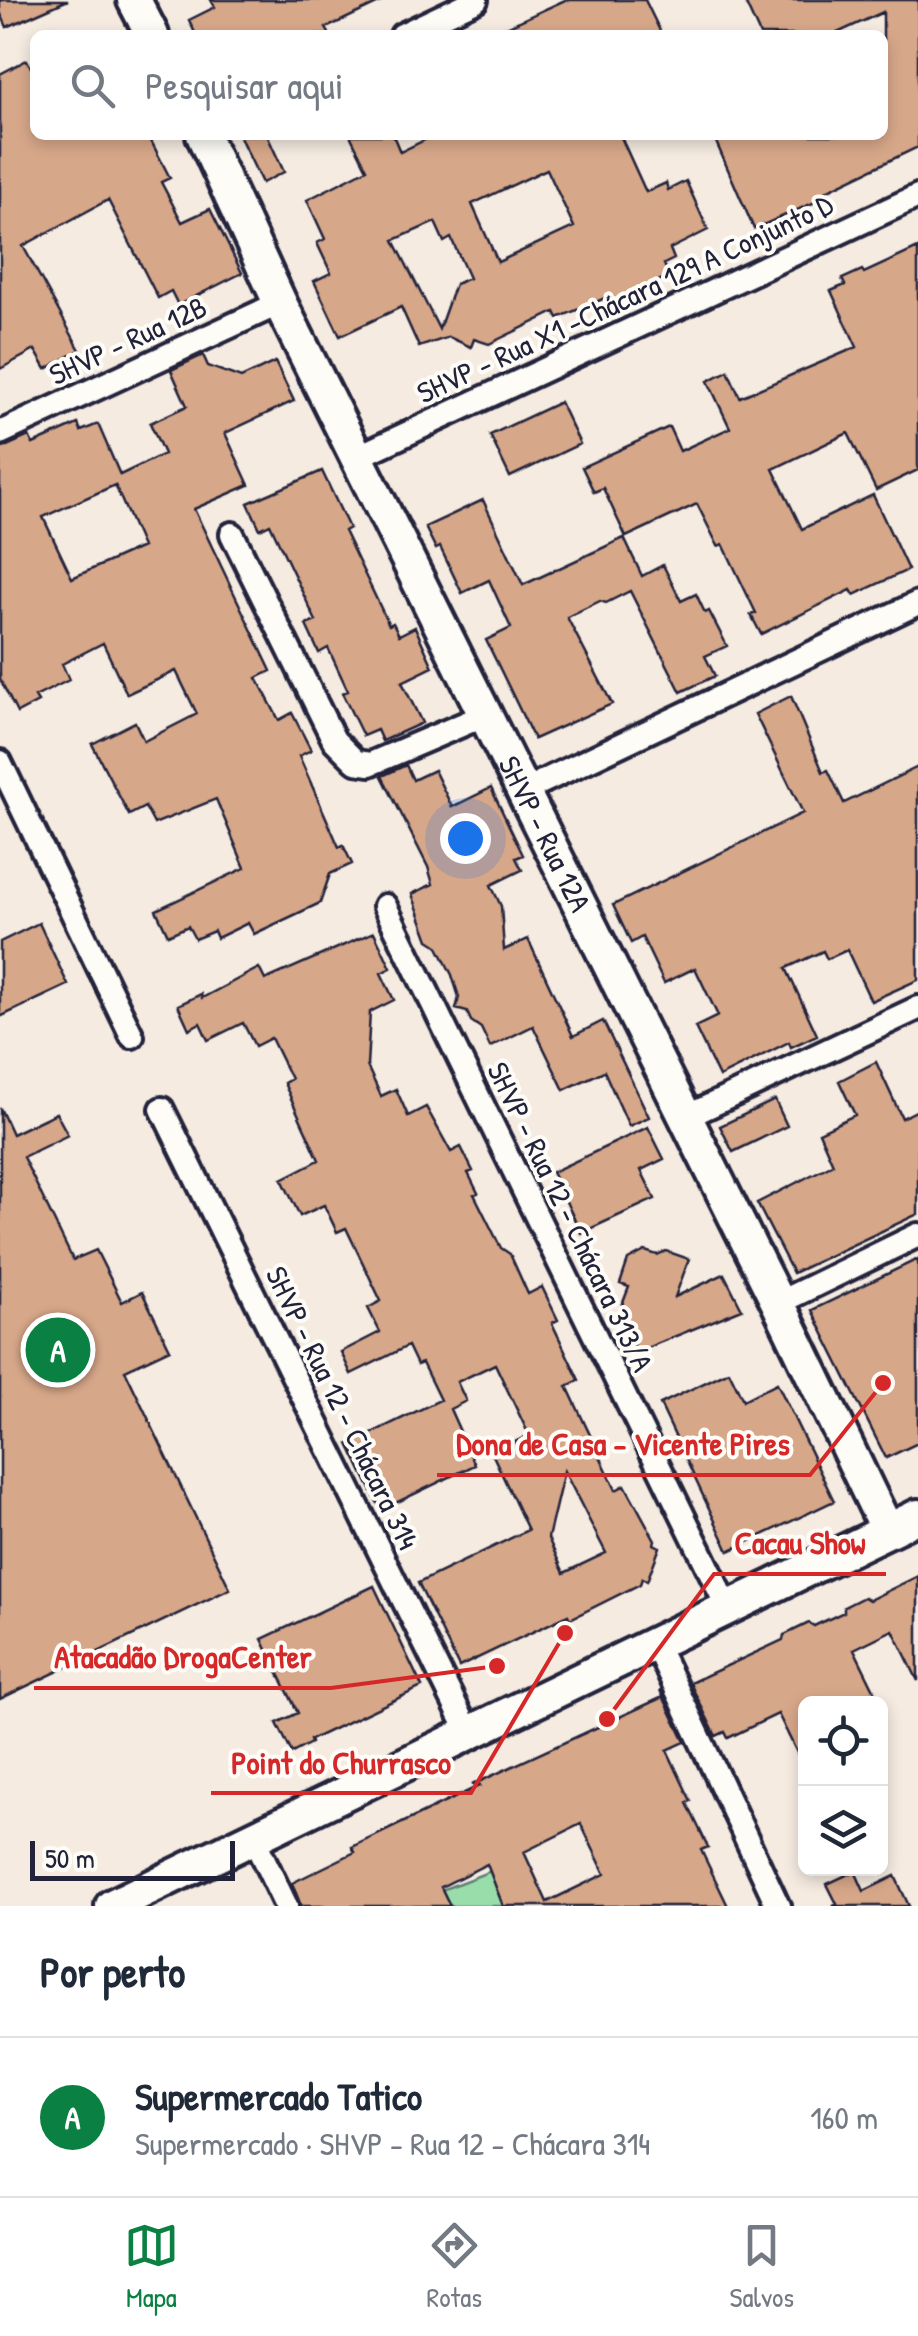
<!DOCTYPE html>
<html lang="pt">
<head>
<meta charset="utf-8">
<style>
  body { margin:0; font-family:"Patrick Hand",sans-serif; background:#f6f6f7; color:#1f2937 }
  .controls { position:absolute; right:30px; bottom:30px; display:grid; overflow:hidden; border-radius:15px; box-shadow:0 5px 15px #0003 }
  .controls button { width:90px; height:90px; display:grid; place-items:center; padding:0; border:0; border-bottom:2px solid #e0e1e3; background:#fff; color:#1f2937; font:50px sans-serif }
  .scale { position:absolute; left:30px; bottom:25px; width:205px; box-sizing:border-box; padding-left:10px; border:5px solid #22223b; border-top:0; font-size:28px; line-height:35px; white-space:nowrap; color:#22223b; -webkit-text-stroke:8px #fdfcf7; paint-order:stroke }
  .you { position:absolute; left:465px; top:838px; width:35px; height:35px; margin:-25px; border:8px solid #fff; border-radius:50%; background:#1a73e8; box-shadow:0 0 0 15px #1a73e833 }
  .badge { display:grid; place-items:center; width:65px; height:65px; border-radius:50%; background:#0b8043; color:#fff; font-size:32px; font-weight:700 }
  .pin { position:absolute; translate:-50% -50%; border:5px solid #fff; box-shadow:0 2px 10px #0006 }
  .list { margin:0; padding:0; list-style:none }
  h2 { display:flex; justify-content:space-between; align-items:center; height:130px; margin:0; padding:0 40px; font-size:42px }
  h2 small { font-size:32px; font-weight:400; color:#747a83 }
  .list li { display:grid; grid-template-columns:65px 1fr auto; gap:30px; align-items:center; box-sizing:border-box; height:160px; padding:0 40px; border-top:2px solid #e0e1e3 }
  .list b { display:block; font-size:38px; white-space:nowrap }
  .list p { margin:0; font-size:32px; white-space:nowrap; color:#747a83 }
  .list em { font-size:32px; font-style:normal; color:#747a83 }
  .icon { flex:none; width:55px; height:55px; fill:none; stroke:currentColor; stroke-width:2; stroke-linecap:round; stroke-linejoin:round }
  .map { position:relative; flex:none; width:918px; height:1906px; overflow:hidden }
  .search { position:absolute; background:#fff; box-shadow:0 5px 15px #0003; left:30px; right:30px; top:30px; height:110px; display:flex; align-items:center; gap:25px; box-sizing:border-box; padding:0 35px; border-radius:15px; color:#747a83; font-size:38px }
  .sheet { height:290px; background:#fff }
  nav { display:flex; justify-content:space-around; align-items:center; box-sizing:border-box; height:140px; border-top:2px solid #e0e1e3; background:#fff; font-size:28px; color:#747a83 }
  nav a { display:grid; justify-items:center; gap:5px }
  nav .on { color:#0b8043 }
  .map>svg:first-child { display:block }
  .green { fill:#9da; stroke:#5e8072; stroke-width:2.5 }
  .building { fill:#d7a789; stroke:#22223b; stroke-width:2.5; fill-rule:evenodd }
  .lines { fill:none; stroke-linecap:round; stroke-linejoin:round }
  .street-casing { stroke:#22223b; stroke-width:30 }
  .secondary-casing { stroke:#22223b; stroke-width:40 }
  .street { stroke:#fdfcf7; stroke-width:22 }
  .secondary { stroke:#fdfcf7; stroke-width:32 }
  .labels { text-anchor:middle; stroke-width:8; stroke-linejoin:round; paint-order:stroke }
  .street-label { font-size:30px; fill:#22223b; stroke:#fdfcf7 }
  .leader { fill:none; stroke:#d62828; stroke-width:4 }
  .callout-dot { fill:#d62828; stroke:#fdfcf7; stroke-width:4 }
  .callout-label { font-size:32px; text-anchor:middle; font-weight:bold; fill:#d62828; stroke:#fdfcf7; stroke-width:8; stroke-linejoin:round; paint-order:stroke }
</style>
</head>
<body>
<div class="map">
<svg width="918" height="1906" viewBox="0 0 918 1906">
  <rect width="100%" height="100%" fill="#f5ebe1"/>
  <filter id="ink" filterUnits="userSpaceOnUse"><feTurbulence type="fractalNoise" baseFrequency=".01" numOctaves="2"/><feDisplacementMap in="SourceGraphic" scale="20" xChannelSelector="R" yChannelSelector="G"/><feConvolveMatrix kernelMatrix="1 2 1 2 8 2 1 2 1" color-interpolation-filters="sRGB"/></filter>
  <g filter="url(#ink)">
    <path class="green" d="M506,1865l24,41h-130z"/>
    <path class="building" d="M0,0h68l-61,27 -7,-15z
      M211,0h174l-59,28 4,7h-134l-7,-15 26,-13z
      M565,0h80l17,35h-173z
      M744,0h174v147l-92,44 3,5 -75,33 -41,-94h170v-123l-50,23h-73z
      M27,60l8,15v60h113l22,43 -9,4 21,40 28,-13 32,64 -64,32 -7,-14 -13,7 -50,-98 -85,46 57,104 -34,19 -11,-19 -35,19v-295z
      M239,135h28l17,37 -22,11z
      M350,135h43l7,17 35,-17h185l26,57 20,-9 2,7 18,-9 22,49 -38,19 4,10 -10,5 5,12 -28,13 3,6 -29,13 -5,-12 -52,22 -3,-6 -66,32 -15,-5 -3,8 -22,-10 -30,10 -18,-40 -61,29 -26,-55 17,-8 -14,-30 8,-4 -18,-39 60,-31zM547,169l27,58 -76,35 -26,-58zM435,222l9,20 7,-4 18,40 -14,6 -16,45 -45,-89z
      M918,248v222l-42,20 -28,-57 -75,36 29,60 71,-34 35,75 -54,25 -3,-5 -90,44 -10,-19 5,-2 -33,-69 -5,2 -21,-42 -71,33 -23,-49 -9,4 -12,-25 87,-40 11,24 50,-23 -22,-47 20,-10 12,26 117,-50 -26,-56 14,-6 -3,-6 20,-9 2,3z
      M203,355l5,11 33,12 34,-16 19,39 -69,32 24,52 -55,24 77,162 -14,7 22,42 13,-7 19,37 -12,6 40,91 4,-2 9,19 -22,10 -10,29 -66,31 -6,-11 -31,15 -3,-7 -19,8 -7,-13 -20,9 -12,-25 89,-42 -29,-69 -62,25 -9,-17 -16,8 -37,-71 43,-22 9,19 53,-27 -21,-43 -49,23 -24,-51 -41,21 7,16 -34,17 3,5 -21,11 -17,-34v-230l29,-13 4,8 45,-20 3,7 17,-7 22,51 44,-21 -14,-31 37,-17 -16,-36zM115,485l27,62 -70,31 -29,-61z
      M560,402l20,42 -70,33 -20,-42z
      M322,471l27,57 -5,3 45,94 4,-2 6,12 16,-8 18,40 -31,15 20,41 -40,18 -5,-11 -14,6 -21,-43 6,-2 -20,-43 -9,5 -13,-28 10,-4 -46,-97 -10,5 -12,-26z
      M483,500l40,85 101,-47 18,38 21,-11 18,36 15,-7 9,19 4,-2 18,35 -22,10 10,20 -34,16 -51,-101 -24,12 -6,-2 -33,16 45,87 -78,35 -48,-99 25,-12 -22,-48 -27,13 -22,-46 -4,2 -11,-22z
      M791,696l32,76 5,-2 16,33 74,-36v213l-47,21 -24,-51 -20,9 -4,-8 -37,17 31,67 -26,12 -2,-5 -70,35 -24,-50 23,-11 -23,-48 -31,15 -22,-46 -11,6 -18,-38 190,-92 -48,-99z
      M406,765l7,15 21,-10 18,37 39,-19 32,67 -7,3 6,12 -31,15 10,21 3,44 24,-11 45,97 30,-15 46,96 -20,9 -25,-55 -40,19 -31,-64 -43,21 -9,-19 -10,-7 -4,-9 -11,-3 3,-12 -7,-22 -15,-30 -8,-5 -17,-46 21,-10 -5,-17 -46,-91z
      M39,923l29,62 -68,32v-75z
      M374,932l17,36 -10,5 13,27 -24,12 -3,54 14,30 15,-7 12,27 18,-9 25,45 10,-5 12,24 -5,2 10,20 -4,1 27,54 9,6 18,40 14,-7 16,33 -6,3 27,57 -12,6 49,104 9,-5 30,55 -1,4 6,3 -13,34 -5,-3 -2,6 -70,35 -2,-4 -109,52 -41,-84 110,-53 -36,-77 37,-18 -34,-71 -38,18 9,19 -16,8 25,56 -94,45 -32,-66 91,-44 -18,-37 -5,2 -9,-19 -57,28 -10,-22 39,-20 -12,-24 13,-7 -35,-73 -9,4 -13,-27 -24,11 -18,-37 37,-19 -35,-77 7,-4 -20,-41 -16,8 -12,-23 -35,17 -8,-17 -11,6 -11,-24 23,-11 1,4 57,-30 6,12zM564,1471l42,82 -42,20 -16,-35z
      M876,1062l26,56 16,-8v104l-125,59 -36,-70 76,-39 -14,-32 36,-17 -16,-34z
      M775,1100l12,26 -54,26 -13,-26z
      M0,1108l12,26 44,-21 12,22 -45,22 50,103 23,-10 26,52 20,-10 28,57 -45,21 105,219 -230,110z
      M648,1127l16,32 -23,11 14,29 -74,34 -29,-61z
      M645,1251l12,4 9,-4 23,8 -14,38 49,-23 18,35 -105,43 -18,-39 10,-26 -9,-3 8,-24z
      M918,1259v184l-32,15 -74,-148z
      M729,1371l14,29 34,-17 57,118 -105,50 -69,-147z
      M918,1576v105l-25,-51 -39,19 27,55h-75v67l-28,-57 -50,24 -3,-6 -9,4 -27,-55 1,2 93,-43 1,-5 25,-12 5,3 30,-14v-5l20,-10 5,3z
      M374,1586l48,101 -112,53 1,3 -19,10 -15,-30 21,-10 -36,-74z
      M660,1690l25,52 -18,8 24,51 -4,2 21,44 -7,3 27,56h-225l-16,-42 -46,23 9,19h-149l-9,-23 63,-31 -3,-5 129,-62h-9l191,-88zM581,1824l24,50 -58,28 -23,-50z
      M855,1871l9,20 31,-15 14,30h-76l4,-2 -10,-20z"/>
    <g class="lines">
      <defs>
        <path id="street" d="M402,35l74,-35
          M0,433l280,-130
          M357,457l561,-261
          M232,534l102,206 22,22 14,2 115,-49
          M0,762l132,274
          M523,791l395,-188
          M385,906l343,702
          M162,1109l307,624
          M686,1117l232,-109
          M778,1303l140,-68
          M655,1643l123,263
          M253,1837l33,69"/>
        <g id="secondary">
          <path d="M134,0l18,35"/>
          <path id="s1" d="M203,135l77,168 498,1000 109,227"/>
          <path d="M112,1906l806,-390"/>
        </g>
      </defs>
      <use href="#street" class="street-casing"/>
      <use href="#secondary" class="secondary-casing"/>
      <use href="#street" class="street"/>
      <use href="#secondary" class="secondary"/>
    </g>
  </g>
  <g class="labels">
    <g class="street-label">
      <text transform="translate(625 299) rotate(-25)" y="10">SHVP - Rua X1 -Chácara 129 A Conjunto D</text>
      <text transform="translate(128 341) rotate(-25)" y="10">SHVP - Rua 12B</text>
      <text dy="10" stroke="none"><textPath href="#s1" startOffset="778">SHVP - Rua 12A</textPath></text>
      <text transform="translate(570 1217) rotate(64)" y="10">SHVP - Rua 12 - Chácara 313/A</text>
      <text transform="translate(342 1408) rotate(64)" y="10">SHVP - Rua 12 - Chácara 314</text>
    </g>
  </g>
  <path class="leader" d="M883 1383L810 1475H437M607 1719L714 1574H886M497 1666L331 1688H34M565 1633L471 1793H211"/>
  <g class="callout-dot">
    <circle cx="883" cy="1383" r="10"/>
    <circle cx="607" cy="1719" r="10"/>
    <circle cx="497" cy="1666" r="10"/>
    <circle cx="565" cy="1633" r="10"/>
  </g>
  <g class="callout-label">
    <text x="623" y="1455">Dona de Casa - Vicente Pires</text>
    <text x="800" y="1554">Cacau Show</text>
    <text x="183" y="1668">Atacadão DrogaCenter</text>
    <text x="341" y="1774">Point do Churrasco</text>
  </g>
</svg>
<div class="controls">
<button><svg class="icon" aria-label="locate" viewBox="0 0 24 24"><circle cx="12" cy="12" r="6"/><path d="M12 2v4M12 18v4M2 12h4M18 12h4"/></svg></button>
<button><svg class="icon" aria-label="layers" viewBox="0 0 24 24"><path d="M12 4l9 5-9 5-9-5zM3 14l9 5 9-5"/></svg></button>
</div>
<div class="scale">50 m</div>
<div class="you"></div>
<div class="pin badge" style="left:58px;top:1350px">A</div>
<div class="search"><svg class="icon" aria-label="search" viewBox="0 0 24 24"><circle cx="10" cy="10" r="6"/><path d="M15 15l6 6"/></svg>Pesquisar aqui</div>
</div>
<section class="sheet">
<h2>Por perto<small></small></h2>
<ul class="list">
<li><span class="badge">A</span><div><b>Supermercado Tatico</b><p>Supermercado · SHVP - Rua 12 - Chácara 314</p></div><em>160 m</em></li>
</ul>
</section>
<nav>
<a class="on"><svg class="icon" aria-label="map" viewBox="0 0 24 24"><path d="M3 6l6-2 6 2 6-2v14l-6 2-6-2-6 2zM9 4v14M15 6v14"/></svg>Mapa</a>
<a><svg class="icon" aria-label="directions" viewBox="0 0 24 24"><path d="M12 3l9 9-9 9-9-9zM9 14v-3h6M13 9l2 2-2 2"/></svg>Rotas</a>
<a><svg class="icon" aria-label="saved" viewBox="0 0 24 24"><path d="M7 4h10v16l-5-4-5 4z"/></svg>Salvos</a>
</nav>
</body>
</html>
